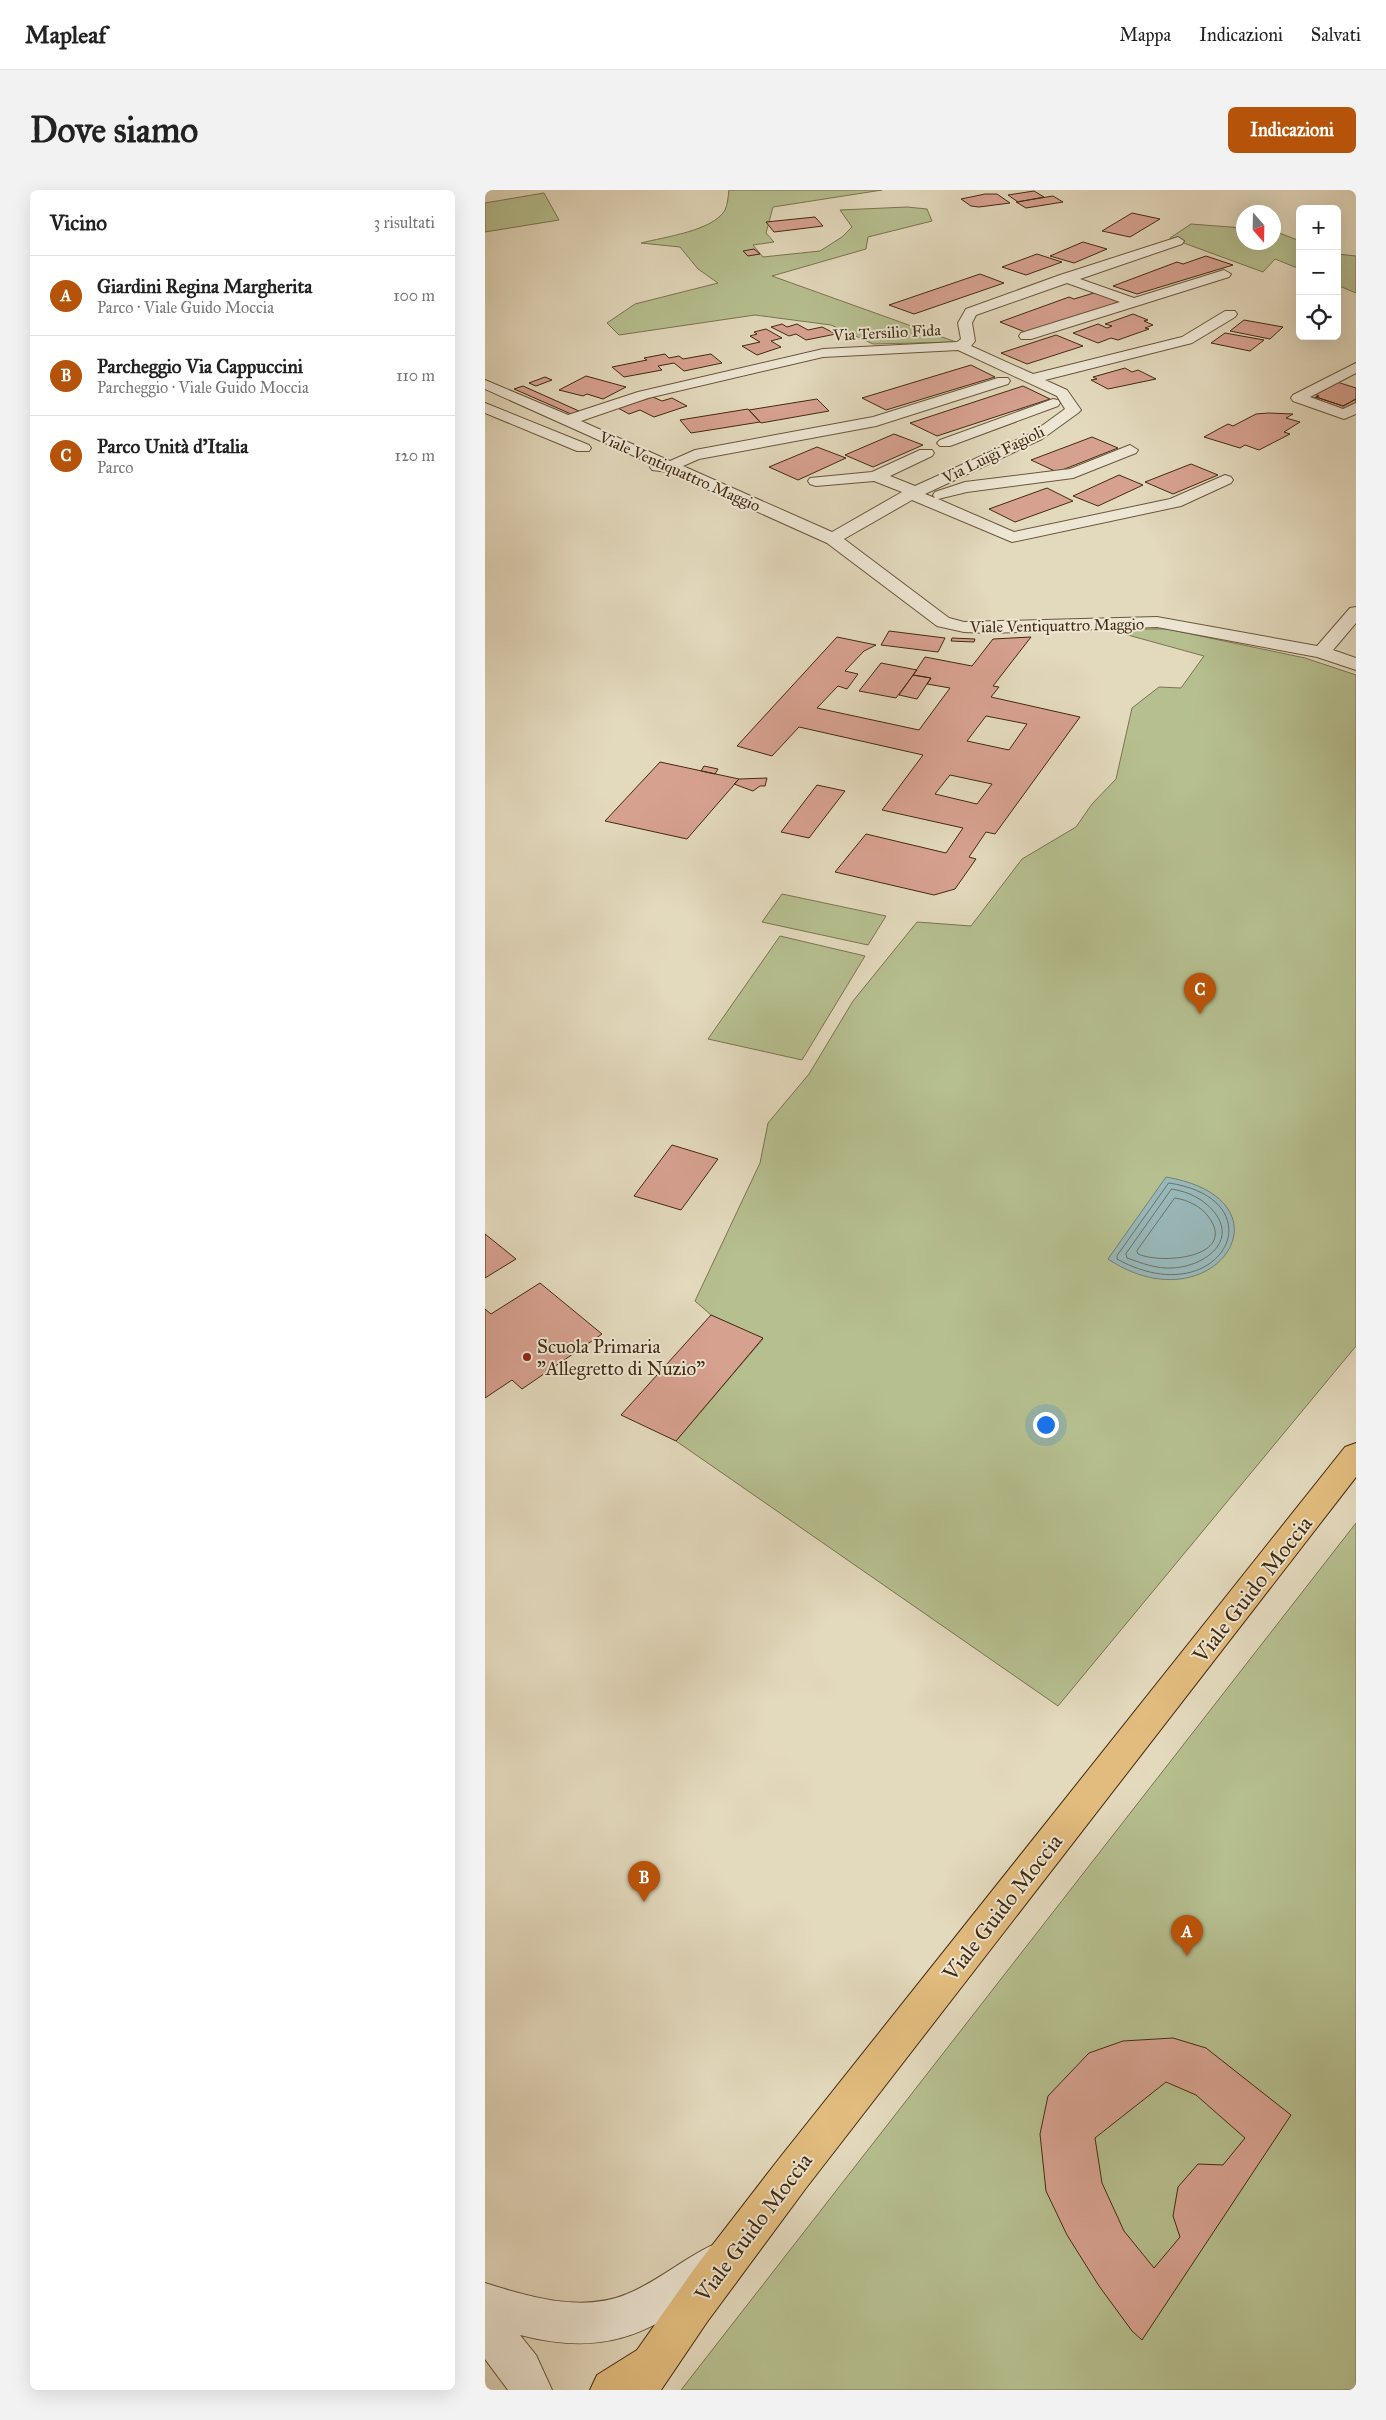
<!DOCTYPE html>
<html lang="it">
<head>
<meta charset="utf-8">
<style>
  body { margin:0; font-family:"IM FELL Great Primer",serif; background:#f2f2f2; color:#222 }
  .controls { position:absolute; right:15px; top:15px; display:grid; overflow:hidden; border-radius:8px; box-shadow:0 5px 20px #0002 }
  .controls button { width:45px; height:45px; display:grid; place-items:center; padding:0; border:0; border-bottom:1px solid #e0e0e0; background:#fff; color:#222; font:25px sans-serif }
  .compass { position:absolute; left:751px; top:15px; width:45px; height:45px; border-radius:50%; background:#fff; box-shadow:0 5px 20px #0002; rotate:160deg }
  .you { position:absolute; left:560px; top:1234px; width:18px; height:18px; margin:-12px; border:4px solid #fff; border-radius:50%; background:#1a73e8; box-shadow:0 0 0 8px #1a73e833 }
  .badge { display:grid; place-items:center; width:32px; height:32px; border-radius:50%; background:#b45309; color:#fff; font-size:16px; font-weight:700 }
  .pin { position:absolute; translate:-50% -41px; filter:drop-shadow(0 1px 2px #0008) }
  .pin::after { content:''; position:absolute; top:26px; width:18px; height:15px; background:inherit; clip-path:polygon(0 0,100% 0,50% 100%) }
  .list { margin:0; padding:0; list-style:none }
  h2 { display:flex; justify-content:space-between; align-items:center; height:65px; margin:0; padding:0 20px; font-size:21px }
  h2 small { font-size:16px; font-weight:400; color:#767676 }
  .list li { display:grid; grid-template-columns:32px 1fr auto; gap:15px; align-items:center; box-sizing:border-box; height:80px; padding:0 20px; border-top:1px solid #e0e0e0 }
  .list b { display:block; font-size:19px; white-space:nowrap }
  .list p { margin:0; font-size:16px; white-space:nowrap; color:#767676 }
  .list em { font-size:16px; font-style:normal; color:#767676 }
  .icon { flex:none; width:28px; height:28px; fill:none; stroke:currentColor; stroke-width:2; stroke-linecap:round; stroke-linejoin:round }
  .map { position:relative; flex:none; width:871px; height:2200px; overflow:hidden; border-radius:8px }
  header { display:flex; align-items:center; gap:30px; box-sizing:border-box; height:70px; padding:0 25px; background:#fff; border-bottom:1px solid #e0e0e0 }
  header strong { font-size:24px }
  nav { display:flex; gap:28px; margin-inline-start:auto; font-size:18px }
  .intro { display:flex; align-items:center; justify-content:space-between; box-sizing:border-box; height:120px; padding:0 30px }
  h1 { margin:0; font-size:35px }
  .button { padding:12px 22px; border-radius:8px; background:#b45309; color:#fff; font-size:18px; font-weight:700 }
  main { display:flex; gap:30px; padding:0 30px }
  aside { flex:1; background:#fff; border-radius:8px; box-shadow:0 5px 20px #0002 }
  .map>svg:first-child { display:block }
  .green { fill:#b6bf8f; stroke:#7c7450 }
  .water { fill:#98b8ba; stroke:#767f76 }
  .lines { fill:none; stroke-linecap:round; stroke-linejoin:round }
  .shore { stroke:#6d7165; stroke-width:1 }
  .building { fill:#d7a190; stroke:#422a10; fill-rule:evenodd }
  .minor-casing { stroke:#6a563b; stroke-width:2 }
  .major-casing { stroke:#422a10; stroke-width:2 }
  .minor { fill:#ede6d4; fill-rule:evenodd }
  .major { fill:#e2bc7e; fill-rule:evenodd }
  .poi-dot { fill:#8f2418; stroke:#ede6d4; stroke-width:2 }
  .labels { text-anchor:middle; stroke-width:4; stroke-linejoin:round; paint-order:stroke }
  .far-street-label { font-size:16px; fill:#422a10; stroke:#ede6d4 }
  .poi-label { font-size:19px; fill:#422a10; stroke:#ede6d4; text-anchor:start }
  .near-street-label { font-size:22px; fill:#422a10; stroke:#ede6d4 }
</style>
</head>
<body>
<header>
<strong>Mapleaf</strong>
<nav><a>Mappa</a><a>Indicazioni</a><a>Salvati</a></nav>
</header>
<div class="intro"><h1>Dove siamo</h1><a class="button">Indicazioni</a></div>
<main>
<aside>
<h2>Vicino<small>3 risultati</small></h2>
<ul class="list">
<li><span class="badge">A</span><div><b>Giardini Regina Margherita</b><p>Parco · Viale Guido Moccia</p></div><em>100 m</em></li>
<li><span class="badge">B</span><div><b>Parcheggio Via Cappuccini</b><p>Parcheggio · Viale Guido Moccia</p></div><em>110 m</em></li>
<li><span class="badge">C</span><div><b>Parco Unità d'Italia</b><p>Parco</p></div><em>120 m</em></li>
</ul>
</aside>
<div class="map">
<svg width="871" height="2200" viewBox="0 0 871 2200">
  <rect width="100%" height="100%" fill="#e3d9bd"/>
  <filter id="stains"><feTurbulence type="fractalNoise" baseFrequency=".004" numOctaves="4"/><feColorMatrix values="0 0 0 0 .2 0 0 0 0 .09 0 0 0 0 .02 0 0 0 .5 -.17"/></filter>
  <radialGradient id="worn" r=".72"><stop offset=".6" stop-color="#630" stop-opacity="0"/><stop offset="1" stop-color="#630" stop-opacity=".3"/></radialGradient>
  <path class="green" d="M244,0h153l-109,17 -7,26 8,9 -21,3 10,12 57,-6 22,-14 10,-10 -12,-17 67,-3 20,2 5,12 -64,16 -2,12 -94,27 184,66 -83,2 -42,-19 -76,-10 -136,20 -12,-12 28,-19 83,-21 -20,-14 -18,-22 -39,-4c23,-6 72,-12 84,-33 3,-6 3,-14 4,-20z
    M59,3l15,27 -74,12v-29z
    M706,34l52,4v14h30l1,-11 26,10v28l-25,-10 -12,13 -93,-34z
    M852,64l19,2v37l-19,-8z
    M621,439h61l138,29 51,17v671l-298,360 -382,-265 87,-102 -52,-24 -16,-14 65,-138 8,-40 41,-49 44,-73 64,-79 54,4 51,-67 54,-32 16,-23 24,-25 16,-71 27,-21 22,1 23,-32z
    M297,704l104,22 -18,29 -106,-23z
    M295,746l85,20 -63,104 -94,-21z
    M871,1333v867h-675z"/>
  <path class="water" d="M681,987c134,23 47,152 -58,82z"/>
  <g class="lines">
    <path class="shore" d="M684,993c112,17 51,133 -52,76v-3z
      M687,999c17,3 32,10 43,24 23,31 -14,54 -43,55 -15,1 -31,-5 -45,-10l-1,-4z
      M690,1008c13,2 25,8 33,18 31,41 -45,49 -70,38l-1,-3z"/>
  </g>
  <path class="building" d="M549,1l10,6 -26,5 -10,-7z
    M500,4h12l13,9 -31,4 -8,-1 -10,-7z
    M568,6l10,6 -37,6 -10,-6z
    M647,23l28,6 -30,18 -28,-6z
    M330,27l8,9 -49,6 -8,-10z
    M598,52l24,7 -33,14 -24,-7z
    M269,59l6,5 -12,2 -5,-5z
    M552,64l25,8 -36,13 -24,-8z
    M721,66l27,9 -96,29 -24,-8 64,-24 6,2z
    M495,84l24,9 -90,31 -25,-9z
    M612,102l27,9 -99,31 -25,-10 69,-25 5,2z
    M648,124l15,6 -4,1 9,4 -8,3 4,1 -31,11 -7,-2 -13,5 -25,-10 25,-9 9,4 5,-2 -7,-2z
    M759,130l39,7 -13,12 -40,-8z
    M297,134l5,3 10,-3 11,6 14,-3 14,7 -30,6 -10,-6 -7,2 -18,-9z
    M281,139l16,9 -11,3 10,6 -24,8 -15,-9 18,-4 -10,-6 7,-2 -3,-2z
    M740,143l39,7 -14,11 -39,-8z
    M571,145l27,11 -56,18 -26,-11z
    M180,164l4,4 10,-2 4,3 28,-5 11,9 -38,8 -10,-8 -16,3 4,4 -38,7 -12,-10 35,-7 -3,-2z
    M486,175l24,12 -109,33 -24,-12z
    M640,178l7,4 6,-2 18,9 -48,10 -17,-9 6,-1 -4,-2z
    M101,186l40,11 -23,12 -16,-5 -4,2 -24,-6z
    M60,187l7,3 -16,6 -7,-3z
    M852,192l19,6v11l-13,7 -27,-9 3,-1 -5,-2z
    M38,196l56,25 -8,3 -57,-25z
    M538,196l27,13 -113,37 -27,-13z
    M168,207l9,4 10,-3 15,8 -33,11 -14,-7 -11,4 -11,-6z
    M831,207l27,9 13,-7v5l-11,6 -26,-8 3,-1 -8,-3z
    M332,209l12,12 -68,12 -12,-13z
    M263,219l12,13 -69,11 -11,-13z
    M783,223l25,1 -7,4 14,4 -16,10 6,2 -31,16 -14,-5 -5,3 -36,-11 24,-13 5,2 23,-12z
    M409,244l29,11 -50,22 -28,-12z
    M607,247l26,11 -61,24 -26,-12z
    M332,257l29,11 -48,22 -29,-13z
    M706,274l27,11 -45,19 -28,-12z
    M634,285l24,10 -45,21 -25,-10z
    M562,298l26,13 -58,21 -26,-13z
    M404,441l56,7 -7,14 -57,-7z
    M352,447l39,8 -12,6 -19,20 13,3 -11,15 -9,-3 -21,22 102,22 31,-42 -23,-4 4,-6 -18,-3 12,-18 47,9 21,-27 38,-2 -38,49 6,1 -8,10 89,20 -85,117 -9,-2 -17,25 7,2 -21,30 -21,6 -99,-23 31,-38 80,19 17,-25 -81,-18 41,-55 -124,-28 -27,29 -35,-10zM501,526l41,8 -18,26 -42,-9zM465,585l42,9 -15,20 -42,-10z
    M467,448l23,1 -1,3 -23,-1z
    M396,473l36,7 -21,28 -37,-7z
    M428,485l18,3 -14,21 -18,-4z
    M175,572l79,17 -52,60 -82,-18z
    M219,576l14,3 -3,5 -14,-3z
    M282,588l-2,8h-5l-7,5 -19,-7 5,-5z
    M332,595l28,6 -36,47 -28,-6z
    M187,955l46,14 -37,51 -47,-14z
    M0,1044l31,25 -31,19z
    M55,1093l62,51 -80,55 -10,-9 -27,18v-89l6,5z
    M226,1125l52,23 -87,103 -55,-26z
    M688,1848l33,10 85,67 -149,225 -10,-9 -33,-45 -32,-51 -21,-44 -6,-57 8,-38 41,-43 34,-12zM681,1892l30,13 49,43 -22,27 -25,-1 -20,23 -5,29 7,21 -26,31 -30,-37 -22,-48 -7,-45z"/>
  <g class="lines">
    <defs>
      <path id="minor" d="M693,47l6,4 -2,3 -102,35 54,19 90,-28 7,4 -2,3 -198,62h-10l-2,-3 2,-3 99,-31 -53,-19 -91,32 -4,8 3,18 -4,5 62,28 149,-37 43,-26h10l2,3 -2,3 -43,26 -147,37 22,10 14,20 -3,3 -36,26 -117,55 10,4 -2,-3 2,-3 30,-10 105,-13 60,-24 8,5 -2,3 -63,25 -106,14 -29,7 76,33 156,-33 55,-24 6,2 2,3 -2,3 -50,23 -169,36 -100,-42 -68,39 105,79 15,4 193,-5 160,29 33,-38 6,-1v16l-23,27 23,8v12l-39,-13 -160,-30 -168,6 -25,-1 -27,-6 -110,-83 -158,-71 -17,-2 -2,-3 2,-3 -167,-75v-9l83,35 70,-23 185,-43 134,-7 4,-3 -3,-16 8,-14 94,-34zM473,160l99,46 8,13 -33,24 -117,53 -25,-10 42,-20 2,-3 -2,-3h-12l-48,22 -62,6 -2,3 2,3 6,2 58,-5 28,11 -70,40 -149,-66 16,-7 177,-33 132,-42 2,-3 -2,-3h-10l-125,39 -178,33 -25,11 -89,-40 67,-23 175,-41z
        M871,173v10l-46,24 33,12 13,-6v11l-12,5 -51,-18 -2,-3 2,-3z
        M568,209l5,1 2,3 -2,3 -108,40h-10l-3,-3 3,-3z
        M0,213l104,42 2,3 -2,3h-12l-92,-38z
        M232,2053l15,6 6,15 -6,15c-79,47 -114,81 -212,56l16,20 16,35h-44l-23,-31v-76c44,14 97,30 142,11 32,-13 58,-37 90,-51z"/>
      <path id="major" d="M871,1253v34l-550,711 -99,134 -46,68h-71l7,-15 40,-25 60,-85 81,-105 567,-713z"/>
    </defs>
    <use href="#minor" class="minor-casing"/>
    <use href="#major" class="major-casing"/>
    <use href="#minor" class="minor"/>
    <use href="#major" class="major"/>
  </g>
  <circle class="poi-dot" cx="42" cy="1167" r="5"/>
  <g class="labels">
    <g class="far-street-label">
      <text transform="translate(402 142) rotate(-3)" y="6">Via Tersilio Fida</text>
      <text transform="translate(508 264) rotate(-26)" y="6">Via Luigi Fagioli</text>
      <text transform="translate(195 281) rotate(24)" y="6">Viale Ventiquattro Maggio</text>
      <text transform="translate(572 435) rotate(-1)" y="6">Viale Ventiquattro Maggio</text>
    </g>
    <g class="poi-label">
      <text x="52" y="1163">Scuola Primaria<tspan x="52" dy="22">"Allegretto di Nuzio"</tspan></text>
    </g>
    <g class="near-street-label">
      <text transform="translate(767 1399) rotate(-52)" y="8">Viale Guido Moccia</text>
      <text transform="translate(517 1717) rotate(-52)" y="8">Viale Guido Moccia</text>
      <text transform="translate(268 2037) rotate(-53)" y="8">Viale Guido Moccia</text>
    </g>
  </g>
  <rect width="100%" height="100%" filter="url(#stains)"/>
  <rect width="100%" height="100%" fill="url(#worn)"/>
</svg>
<div class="controls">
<button>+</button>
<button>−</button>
<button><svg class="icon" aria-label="locate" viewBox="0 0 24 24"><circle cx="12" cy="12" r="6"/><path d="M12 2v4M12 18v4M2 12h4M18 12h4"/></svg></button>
</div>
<svg class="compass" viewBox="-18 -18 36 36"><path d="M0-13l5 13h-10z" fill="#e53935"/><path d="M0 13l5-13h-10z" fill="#767676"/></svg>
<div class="you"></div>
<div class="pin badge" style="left:702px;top:1766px">A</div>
<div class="pin badge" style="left:159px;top:1712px">B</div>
<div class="pin badge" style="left:715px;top:824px">C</div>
</div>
</main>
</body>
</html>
